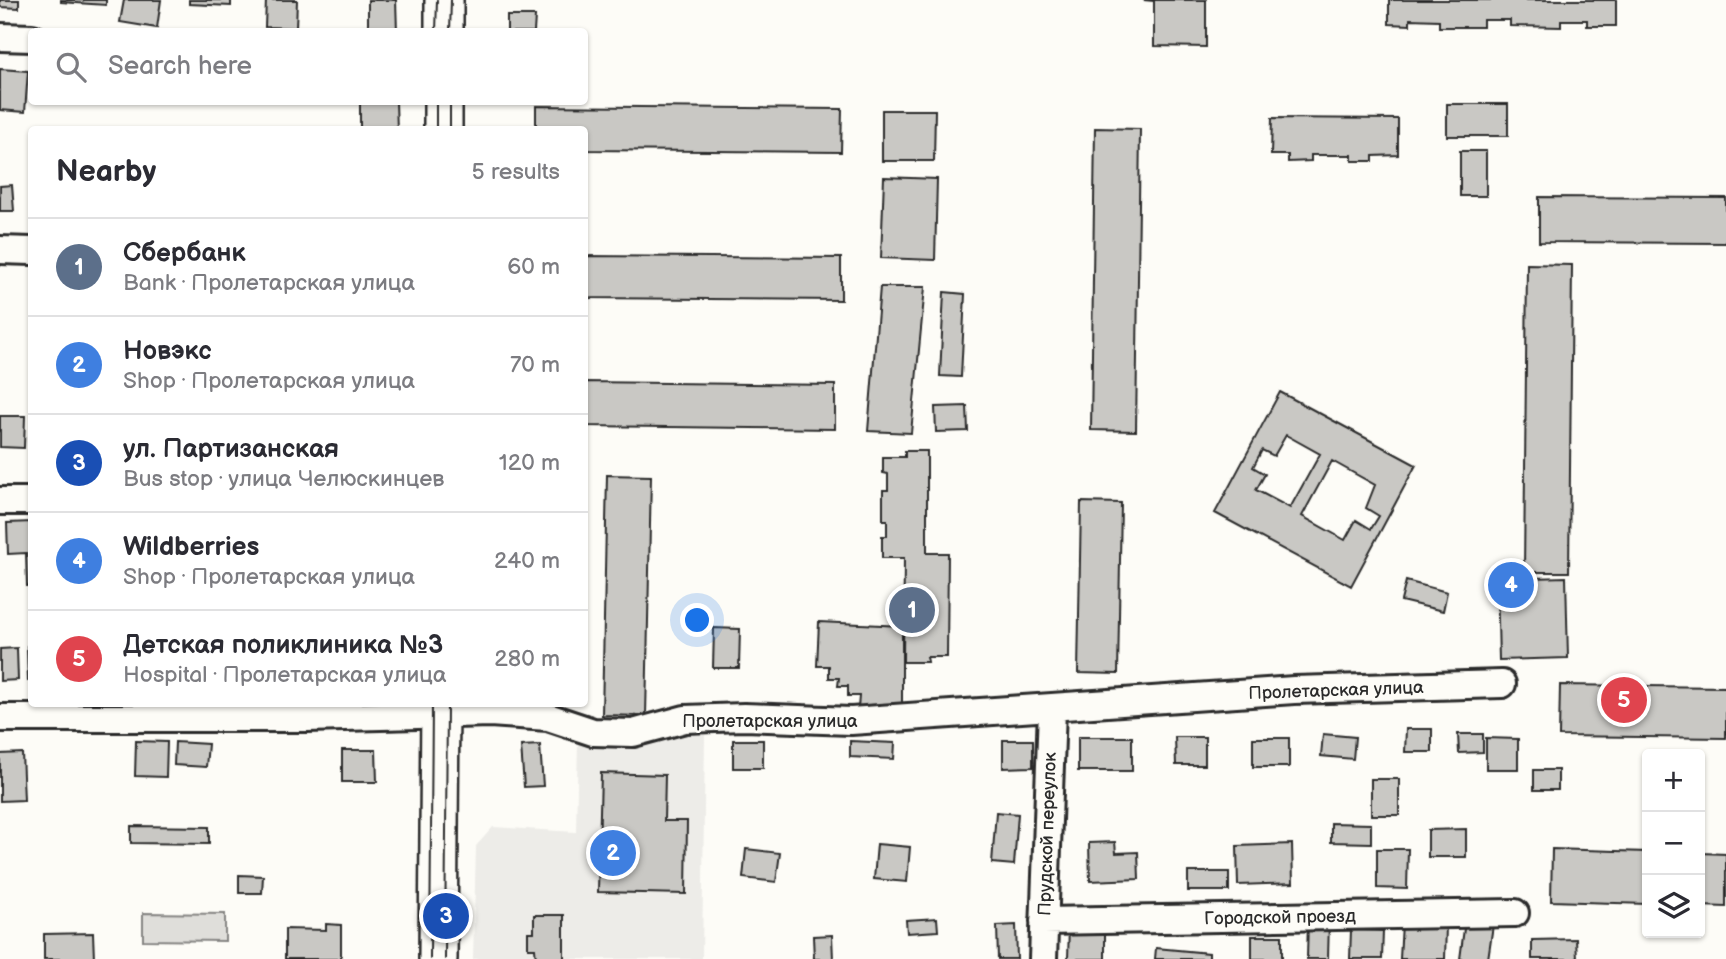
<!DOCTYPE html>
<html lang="en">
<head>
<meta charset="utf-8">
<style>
  body { margin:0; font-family:"Balsamiq Sans",sans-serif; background:#f7f7f7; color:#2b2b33 }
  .controls { position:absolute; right:21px; bottom:21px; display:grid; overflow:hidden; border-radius:7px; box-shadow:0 2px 5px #0004 }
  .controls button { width:63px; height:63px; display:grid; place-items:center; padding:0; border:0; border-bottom:2px solid #e1e1e2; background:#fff; color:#2b2b33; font:35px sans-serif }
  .you { position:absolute; left:698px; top:621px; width:24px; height:24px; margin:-18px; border:5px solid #fff; border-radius:50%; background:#1a73e8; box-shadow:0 0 0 10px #1a73e833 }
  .badge { display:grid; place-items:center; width:46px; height:46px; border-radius:50%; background:#db2777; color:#fff; font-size:23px; font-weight:700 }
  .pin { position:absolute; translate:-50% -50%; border:4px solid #fff; box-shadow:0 2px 7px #0006 }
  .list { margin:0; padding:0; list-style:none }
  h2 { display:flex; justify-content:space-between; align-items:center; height:91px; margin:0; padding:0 28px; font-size:30px }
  h2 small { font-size:23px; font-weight:400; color:#7c7c81 }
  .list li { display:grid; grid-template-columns:46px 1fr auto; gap:21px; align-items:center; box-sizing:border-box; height:98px; padding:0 28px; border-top:2px solid #e1e1e2 }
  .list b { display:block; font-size:26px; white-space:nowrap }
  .list p { margin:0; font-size:23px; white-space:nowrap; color:#7c7c81 }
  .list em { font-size:23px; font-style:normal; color:#7c7c81 }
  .icon { flex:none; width:38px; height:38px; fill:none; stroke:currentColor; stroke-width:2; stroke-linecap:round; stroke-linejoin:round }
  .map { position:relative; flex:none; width:1726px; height:959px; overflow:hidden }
  .search { position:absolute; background:#fff; box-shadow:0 2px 5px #0004; left:28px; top:28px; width:560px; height:77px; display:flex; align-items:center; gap:18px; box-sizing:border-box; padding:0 24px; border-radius:7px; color:#7c7c81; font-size:26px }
  .panel { position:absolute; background:#fff; box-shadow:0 2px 5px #0004; left:28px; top:126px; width:560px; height:581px; border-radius:7px }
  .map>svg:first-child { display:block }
  .built { fill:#edece8 }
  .green { fill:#dfdeda; stroke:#858482; stroke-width:2 }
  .building { fill:#c9c8c4; stroke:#2b2b2b; stroke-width:2; fill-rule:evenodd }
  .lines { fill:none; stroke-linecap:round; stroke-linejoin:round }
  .minor-casing { stroke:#2b2b2b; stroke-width:32 }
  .secondary-casing { stroke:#2b2b2b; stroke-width:42 }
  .minor { stroke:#fdfcf7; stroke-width:26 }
  .secondary { stroke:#fdfcf7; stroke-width:37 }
  .tram { stroke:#2b2b2b; stroke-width:2 }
  .labels { text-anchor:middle; stroke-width:5; stroke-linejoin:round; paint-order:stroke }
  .street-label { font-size:18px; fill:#2b2b2b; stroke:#fdfcf7 }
</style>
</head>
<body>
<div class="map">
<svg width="1726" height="959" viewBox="0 0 1726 959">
  <rect width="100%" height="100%" fill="#fdfcf7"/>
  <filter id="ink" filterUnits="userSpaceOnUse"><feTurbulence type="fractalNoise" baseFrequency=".0143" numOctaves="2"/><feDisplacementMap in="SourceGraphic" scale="14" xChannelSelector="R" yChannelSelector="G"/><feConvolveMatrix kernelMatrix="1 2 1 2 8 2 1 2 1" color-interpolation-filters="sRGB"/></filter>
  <g filter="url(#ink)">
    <path class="built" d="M670,734l35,1 -3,224h-229l3,-113 17,-19 83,5 2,-92 73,4z"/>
    <path class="green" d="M143,913l82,1v27l-82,-1z"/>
    <path class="building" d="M0,0h19v8l-19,-1z
      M61,0h45v5l-45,-3z
      M124,0h37l-4,28 -37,-6z
      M189,0h42v6l-42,-2z
      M266,0h31l-1,28 -31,-1z
      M368,0h28l1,32h-29z
      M1143,0h63v47l-52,-1v-45z
      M1389,0h227v26h-29v-6h-26v7l-51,-1v-6h-27v7h-44v-7l-29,-1v6l-21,-1z
      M507,16h28l-1,16h-27z
      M0,69l28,2 -3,41 -25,-2z
      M360,102h36l1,28h-37z
      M1447,104h61v32h-61z
      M536,106l306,3 -1,43 -257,-2v-20h-48z
      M882,110h53l-1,51h-52z
      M1272,118l126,1v36l-25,1v5h-21v-6h-41v6l-23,1v-7h-17z
      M1095,128l45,1 -4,302 -45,-1z
      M1460,151h26v45h-26z
      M884,177l53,2 -2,81 -54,-2z
      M12,185l2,26h-14v-25z
      M1539,197l187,1v45l-187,-1z
      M584,256l257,2v42l-257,-2z
      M1527,264l45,1 -3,307h-45z
      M880,287h45l-14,146 -43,-2z
      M944,292l21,2 -4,83 -21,-1z
      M584,382l251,3v44l-251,-3z
      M1280,392l136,73 -65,121 -136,-73zM1286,435l34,19 -30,54 -34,-18 9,-16 -12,-7 9,-17 12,6zM1332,461l43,24 -9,23 13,8 -8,13 -15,-9 -11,20 -43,-24z
      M967,406l1,25 -32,1 -1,-25z
      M0,416h25l-1,32 -24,-1z
      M905,451h22v102h21l-1,104h-20l1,5h-25l1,-104h-22v-22h5v-16h-4v-30h5v-16l-5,-1v-16h22z
      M607,475l44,1 -5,240 -44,-1z
      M1081,502l40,1 -3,171 -40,-1z
      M32,522v64h-5l-1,-33 -18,1 -1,-31z
      M1566,577l2,81 -69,2 -2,-81z
      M1406,581l41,11 -4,19 -42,-10z
      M819,622l83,4v82h-44l1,-12h-11v-10h-10l1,-8h-10v-12h-12z
      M714,628l26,1 -1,39h-26z
      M27,646h5v35h-4z
      M17,648l1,32 -18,1v-32z
      M1560,685l166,2v51l-167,-2z
      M1406,729h26v23h-27z
      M1323,734l32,3 -2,22 -32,-3z
      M1458,734h25v18l-24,1z
      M1078,737h54v34h-54z
      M1175,737h30v28h-29z
      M1253,738h36v29h-36z
      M1486,738l32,1v30h-32z
      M733,740h30v28h-30z
      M1003,740h30v27l-30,1z
      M136,741l31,1 -1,35 -31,-1z
      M850,741l45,2 -1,16 -44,-2z
      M175,742l33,2 -2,23 -32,-2z
      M540,745l3,41 -19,1 -3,-41z
      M342,750h34l1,32h-35z
      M22,753l2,47 -24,1v-47z
      M1534,770h24v20h-24z
      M601,773l64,2 -1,46h23l-1,73 -88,-2z
      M1371,779h28v36h-28z
      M996,812l22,2 -4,51 -22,-2z
      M1331,823l40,1v19l-40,-1z
      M131,826l78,1v17l-78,-1z
      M1466,829v28h-38v-27z
      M1115,842l1,11 22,-1 1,27 -49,2 -1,-38z
      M877,844l33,3 -3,35 -33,-3z
      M1292,844l1,39 -55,2 -1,-39z
      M746,849l34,4 -4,29 -33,-4z
      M1377,849h31l-1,40 -30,-1z
      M1552,849l95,3v52l-96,-3z
      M1700,853l26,1v53l-26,-1z
      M1188,872h41v19h-41z
      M239,875l24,1 -1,17h-23z
      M534,915h30v44h-28l-1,-11h-7v-16h6z
      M937,918l1,13 -31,2 -1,-13z
      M1308,919l21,1 -1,39h-21z
      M1465,921l28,4 -5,34h-28z
      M1402,923l44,2 -1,34h-45z
      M326,924l15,1v34h-56v-30l41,1z
      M1016,925l1,34h-19l-1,-33z
      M1069,926l36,1v32h-37z
      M1351,930l32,1 -1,28h-32z
      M93,933l1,26h-50v-25z
      M832,935l1,24h-19l-1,-23z
      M1252,936h30v23h-30z
      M1576,939l1,20h-45v-19z
      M1156,948l53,5v6h-54z"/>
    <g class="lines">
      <defs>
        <path id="minor" d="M0,37l32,1
          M0,250l32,1
          M0,501h32
          M0,718h308l182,-5 58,4 45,15 40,1 52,-14 59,-2 107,4 443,-31 208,-6
          M1044,921l471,-8
          M1043,959l9,-250"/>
        <path id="secondary" d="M444,32v-32
          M443,130v-28
          M438,959l2,-255"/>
      </defs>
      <use href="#minor" class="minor-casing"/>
      <use href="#secondary" class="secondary-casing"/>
      <use href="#minor" class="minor"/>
      <use href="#secondary" class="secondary"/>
      <path class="tram" d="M436,32l1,-32
        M450,32l1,-32
        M436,130v-28
        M450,130v-28
        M430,959l2,-255
        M445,959l2,-255"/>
    </g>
  </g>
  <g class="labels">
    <g class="street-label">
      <text transform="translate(1336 690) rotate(-2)" y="6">Пролетарская улица</text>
      <text x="770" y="727">Пролетарская улица</text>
      <text transform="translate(1047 834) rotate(-88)" y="6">Прудской переулок</text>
      <text transform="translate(1280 917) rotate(-1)" y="6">Городской проезд</text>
    </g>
  </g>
</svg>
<div class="controls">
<button>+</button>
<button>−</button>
<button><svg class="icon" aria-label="layers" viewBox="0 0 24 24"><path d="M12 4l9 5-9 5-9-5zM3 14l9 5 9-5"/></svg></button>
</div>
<div class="you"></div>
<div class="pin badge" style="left:912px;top:610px;background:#5c6f8a">1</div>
<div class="pin badge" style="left:613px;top:853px;background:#3f7fe0">2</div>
<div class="pin badge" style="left:446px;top:916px;background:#1a4fb4">3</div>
<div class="pin badge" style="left:1511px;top:585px;background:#3f7fe0">4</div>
<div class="pin badge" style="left:1624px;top:700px;background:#e0444e">5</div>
<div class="search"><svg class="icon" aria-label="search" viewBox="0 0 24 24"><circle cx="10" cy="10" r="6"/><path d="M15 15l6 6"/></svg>Search here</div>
<section class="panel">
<h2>Nearby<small>5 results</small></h2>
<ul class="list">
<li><span class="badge" style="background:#5c6f8a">1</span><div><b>Сбербанк</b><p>Bank · Пролетарская улица</p></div><em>60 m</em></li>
<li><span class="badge" style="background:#3f7fe0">2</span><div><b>Новэкс</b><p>Shop · Пролетарская улица</p></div><em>70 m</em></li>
<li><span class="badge" style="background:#1a4fb4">3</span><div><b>ул. Партизанская</b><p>Bus stop · улица Челюскинцев</p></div><em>120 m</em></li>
<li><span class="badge" style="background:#3f7fe0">4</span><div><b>Wildberries</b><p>Shop · Пролетарская улица</p></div><em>240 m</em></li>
<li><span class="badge" style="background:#e0444e">5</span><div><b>Детская поликлиника №3</b><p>Hospital · Пролетарская улица</p></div><em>280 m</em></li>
</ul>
</section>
</div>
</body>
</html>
